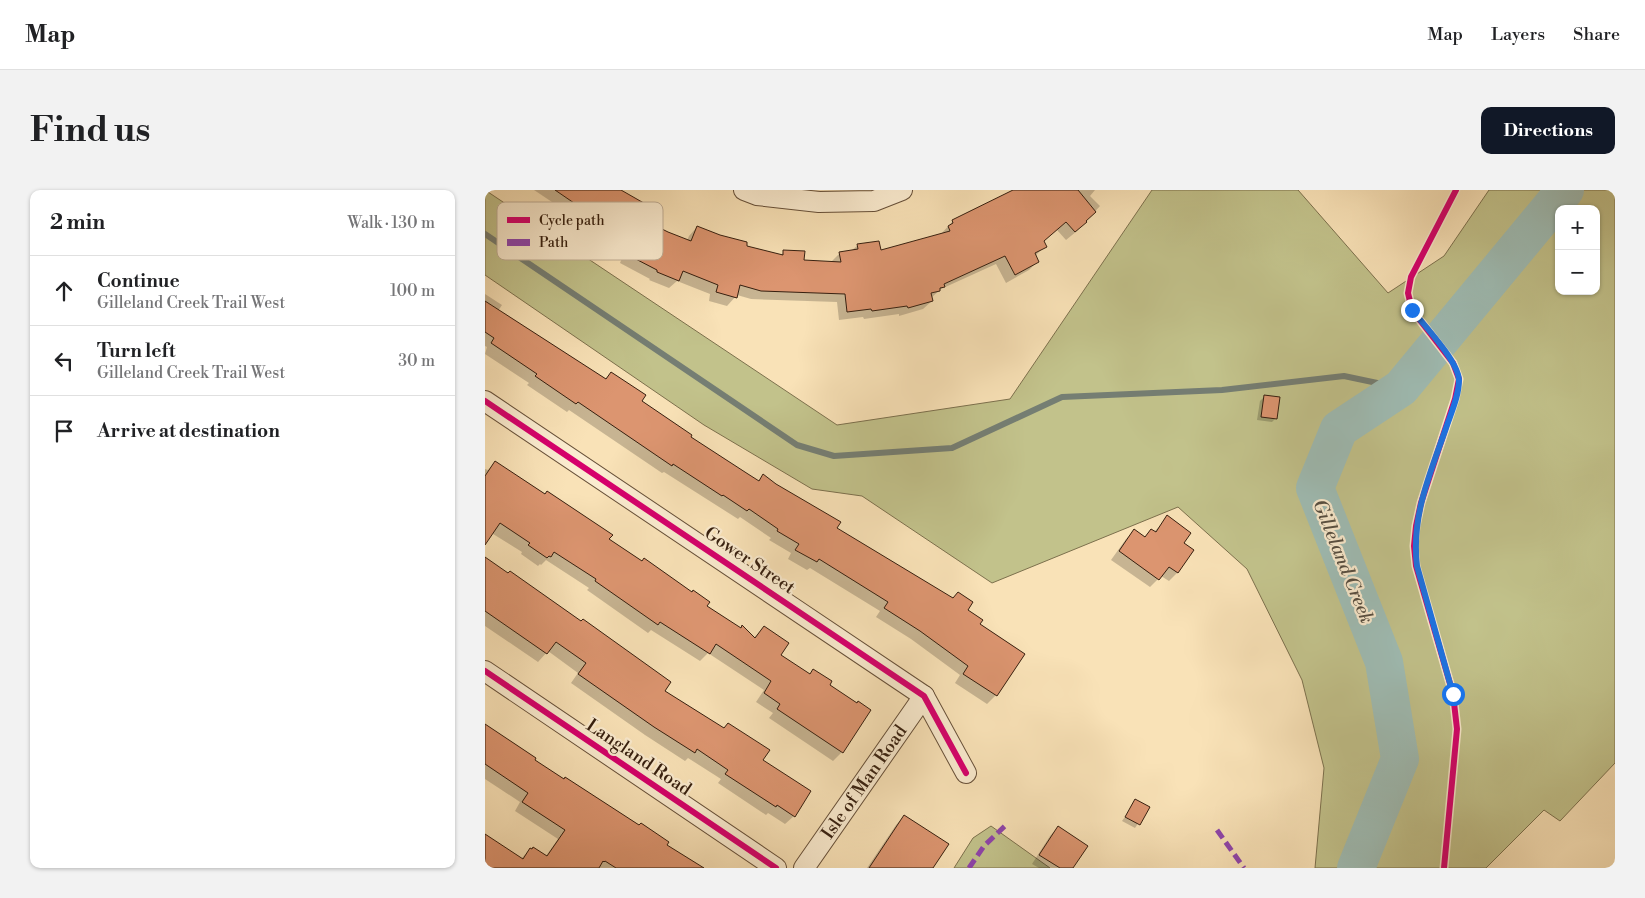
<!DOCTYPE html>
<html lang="en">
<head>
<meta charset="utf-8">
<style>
  body { margin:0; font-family:"Libre Bodoni",serif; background:#f2f2f2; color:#202124 }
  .controls { position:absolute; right:15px; top:15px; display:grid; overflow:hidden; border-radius:10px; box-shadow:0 1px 4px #0004 }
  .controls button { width:45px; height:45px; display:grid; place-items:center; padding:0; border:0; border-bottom:1px solid #e0e0e0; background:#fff; color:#202124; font:25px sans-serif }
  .stop { position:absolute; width:15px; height:15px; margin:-11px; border:4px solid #1a73e8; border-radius:50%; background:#fff }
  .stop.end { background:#1a73e8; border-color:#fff; box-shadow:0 1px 5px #0008 }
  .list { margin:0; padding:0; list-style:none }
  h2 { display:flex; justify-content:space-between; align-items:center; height:65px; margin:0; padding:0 20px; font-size:21px }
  h2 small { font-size:16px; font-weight:400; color:#757577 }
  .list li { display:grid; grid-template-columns:32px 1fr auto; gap:15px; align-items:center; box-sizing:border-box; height:70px; padding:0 20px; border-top:1px solid #e0e0e0 }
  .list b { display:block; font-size:19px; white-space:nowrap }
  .list p { margin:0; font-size:16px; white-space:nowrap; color:#757577 }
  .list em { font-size:16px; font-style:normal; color:#757577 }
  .icon { flex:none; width:28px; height:28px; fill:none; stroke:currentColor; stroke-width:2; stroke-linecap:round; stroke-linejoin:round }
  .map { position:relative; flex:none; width:1130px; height:678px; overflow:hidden; border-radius:10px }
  header { display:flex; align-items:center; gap:30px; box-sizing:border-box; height:70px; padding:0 25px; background:#fff; border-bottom:1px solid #e0e0e0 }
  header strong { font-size:24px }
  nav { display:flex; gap:28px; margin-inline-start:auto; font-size:18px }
  .intro { display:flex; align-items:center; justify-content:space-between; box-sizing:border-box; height:120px; padding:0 30px }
  h1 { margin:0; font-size:35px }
  .button { padding:12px 22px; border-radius:10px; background:#111827; color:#fff; font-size:18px; font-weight:700 }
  main { display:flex; gap:30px; padding:0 30px }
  aside { flex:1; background:#fff; border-radius:10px; box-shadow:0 1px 4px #0004 }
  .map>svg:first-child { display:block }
  .green { fill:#c2c28b; stroke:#7c704d; fill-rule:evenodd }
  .shadow { fill:#0003 }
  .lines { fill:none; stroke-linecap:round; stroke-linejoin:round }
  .stream { stroke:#757e73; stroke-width:6 }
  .river { stroke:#9fbdb5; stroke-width:38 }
  .building { fill:#dc9570; stroke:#361f0f }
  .minor-casing { stroke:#675039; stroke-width:22 }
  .minor { stroke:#fbecd0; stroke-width:20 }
  .quiet { stroke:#8e44ad; stroke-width:5; stroke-dasharray:10 5; stroke-linecap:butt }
  .cycleway-casing { stroke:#fbecd0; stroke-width:9 }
  .cycleway { stroke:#d6006c; stroke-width:6 }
  .route { stroke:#1a73e8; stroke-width:6 }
  .labels { text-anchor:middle; stroke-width:4.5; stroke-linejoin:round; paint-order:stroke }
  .street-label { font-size:18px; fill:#361f0f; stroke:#fbecd0 }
  .water-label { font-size:19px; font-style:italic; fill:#564e41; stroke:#fbecd0 }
  .key { fill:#fbecd0; stroke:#c0ae96; stroke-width:1 }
  .key-label { font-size:14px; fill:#361f0f }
</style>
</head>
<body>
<header>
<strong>Map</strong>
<nav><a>Map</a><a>Layers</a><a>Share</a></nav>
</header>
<div class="intro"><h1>Find us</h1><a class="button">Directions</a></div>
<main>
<aside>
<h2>2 min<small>Walk · 130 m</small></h2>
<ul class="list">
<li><svg class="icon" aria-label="ahead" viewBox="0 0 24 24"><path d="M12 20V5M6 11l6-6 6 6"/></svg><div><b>Continue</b><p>Gilleland Creek Trail West</p></div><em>100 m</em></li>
<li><svg class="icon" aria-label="left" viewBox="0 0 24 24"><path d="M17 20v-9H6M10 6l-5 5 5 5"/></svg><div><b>Turn left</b><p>Gilleland Creek Trail West</p></div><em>30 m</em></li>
<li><svg class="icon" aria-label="arrive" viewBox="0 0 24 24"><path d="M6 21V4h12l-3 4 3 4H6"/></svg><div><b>Arrive at destination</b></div></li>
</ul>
</aside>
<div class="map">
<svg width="1130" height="678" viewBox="0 0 1130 678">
  <rect width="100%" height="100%" fill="#f9e2b7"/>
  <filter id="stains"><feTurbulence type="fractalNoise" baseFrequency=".004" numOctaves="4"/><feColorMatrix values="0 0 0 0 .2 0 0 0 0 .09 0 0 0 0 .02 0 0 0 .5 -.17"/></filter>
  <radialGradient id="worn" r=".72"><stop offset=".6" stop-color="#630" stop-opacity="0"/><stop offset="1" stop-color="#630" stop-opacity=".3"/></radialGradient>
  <path class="green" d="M0,0l352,235 173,-26 142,-209h146l90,103 56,-37 45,-66h126v573l-55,58 -16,-11 -58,58h-171l9,-100 -22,-88 -55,-111 -69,-62 -186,76 -130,-87 -50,-7 -108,-64 -219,-150zM1074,19h37v82h-37z
    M506,636l59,42h-96l19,-30z"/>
  <path class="shadow" d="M49,0h81l36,34 36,17 2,-5 8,-9 48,20 35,9 4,-4 19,9 28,1 9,-9 11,-2 7,-6 22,7 60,-17 13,-14 63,-31h79l-5,6 10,10 -23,25 -11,9 -9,-10 -14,12 2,4 -10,10 3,5 -9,9 -23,13 -10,-19 -55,25 -10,9 1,3 -9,8 -24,7v-2l-35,5 -1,-2 -24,3 -2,-18 -86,-3 -14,-4 -10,11 -18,-5 1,-7 -33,-13 -8,7 -20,-8 1,-1 -30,-16 2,-5 -31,-16 -4,4 -30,-21 10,-13z
    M0,104l17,11 -4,6 107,68 6,-6 29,28 49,36 69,44 5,-5 72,52 117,71 6,-6 8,17 13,15 44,29 -27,41 -9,9 -32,-21 5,-8 -49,-36 -35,-22 4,-6 -70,-43 -3,2 -19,-11 3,-6 -22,-13 2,-2 -31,-21 -2,2 -74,-47 -2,1 -93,-63 -2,2 -40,-27 2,-2 -44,-29 2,-7 -2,-1z
    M779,207l12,21 -4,4 -15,-2 3,-19z
    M10,273l258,176 11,-12 16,28 29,20 19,10 14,67 -9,9 -64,-43 4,-5 -17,-11 8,-12 -56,-37 -8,8 -49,-31 -3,3 -61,-43 2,-2 -43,-28 -5,5 -1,-1 -2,2 -17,-12 1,-2 -37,-23v-60l3,1z
    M683,327l15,26 10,7 -16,23 -8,8 -8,-5 -11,11 -39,-27 15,-21 8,-8 10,7 10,-6z
    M0,369l179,132 97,69 33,56 -9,8 -17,-11 -2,2 -48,-32 3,-4 -33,-21 -3,3 -40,-26 -74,-52 7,-10 -30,-22 -10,11 -53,-36z
    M0,535l48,36 167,107h-215v-32l36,23 9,-10 16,7 12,-17 -43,-28 5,-9 -35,-23z
    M651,611l12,7 -13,20 -13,-7z
    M419,626l27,52h-64l29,-43z
    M573,637l14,41h-33l-7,-4 18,-28z"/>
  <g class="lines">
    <path class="stream" d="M0,44l312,211 37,11 118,-8 110,-51 160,-7 122,-14 57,12"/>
    <path class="river" d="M871,678l44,-109 -16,-97 -69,-174 24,-59 62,-41 164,-198"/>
  </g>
  <path class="building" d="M70,0h66l35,20 -4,7 3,2 -3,5 16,8 23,9 6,-15 23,9 27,7v4l36,9v-5l22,1 -1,9 37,2 -2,-10 19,-3 -1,-5 22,-3 2,9 69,-19 -2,-5 5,-3 -1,-3 61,-30h65l18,22 -10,9 1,1 -12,10 -9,-10 -22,19 3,6 -12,6 4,9 -24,13 -10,-19 -61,28 1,3 -5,1v3l-9,2 2,8 -25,7 -1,-2 -35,5 -1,-2 -24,3 -2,-18 -84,-3 -21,-6 -3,13 -21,-6 2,-7 -35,-14 -4,10 -22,-9v-2l-29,-15 2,-6 -30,-15 -3,5 -32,-23 9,-13z
    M0,111l121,78 5,-7 35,23 -4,6 50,34 -1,2 57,37 11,7 4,-7 13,10 65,38 -4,6 116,70 5,-6 15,10 -5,8 15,10 -3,4 45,30 -28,42 -34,-22 5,-8 -48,-35 -36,-23 4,-6 -69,-43 -2,3 -22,-12 4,-6 -22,-13 1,-2 -29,-20 -2,2 -24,-16 -1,1 -49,-32 -1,2 -94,-64 -2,2 -41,-28 2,-2 -46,-31 3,-5 -9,-6z
    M779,205l16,2 -3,22 -16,-2z
    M10,271l50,33 2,-3 66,44 -4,4 33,22 2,-3 48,34 1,-2 17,12 -3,4 34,22 1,-3 13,13 9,-12 25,17 -8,12 29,19 3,-5 19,12 -2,4 27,18 1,-2 13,9 -28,43 -66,-44 3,-5 -16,-11 7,-12 -55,-37 -6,10 -50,-32 -2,3 -63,-44 1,-2 -42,-27 -3,5 -2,-1 -2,2 -19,-13 2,-2 -30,-20 -15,22v-69z
    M682,325l24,18 -7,10 10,7 -16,23 -9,-6 -10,13 -40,-29 15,-22 11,8 6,-8 5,3z
    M0,367l23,16 2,-2 71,50 2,-2 88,63 -6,9 59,37 4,-5 42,27 -7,10 48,31 -16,26 -18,-12 -1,2 -51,-33 3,-4 -31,-21 -2,4 -41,-26 -76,-53 8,-11 -30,-21 -9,12 -62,-43z
    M0,534l51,34 -1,2 29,19 1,-2 74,48 2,-2 28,19 -2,3 37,23h-88l-11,-7 -1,1 -1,-1 -4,7h-114v-34l38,25 7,-11 2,1 1,-2 14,9 18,-26 -43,-28 6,-9 -43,-29z
    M650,609l15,8 -10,18 -15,-8z
    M419,625l45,29 -16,24h-64z
    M573,636l30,20 -15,22h-13l-21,-13z"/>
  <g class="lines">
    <defs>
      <g id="minor">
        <path d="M259,0l13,5 62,7 55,-1 28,-11"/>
        <path d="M0,211l439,295 42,77"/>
        <path d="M0,481l291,197"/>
        <path id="s1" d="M319,678l120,-172"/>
      </g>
    </defs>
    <use href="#minor" class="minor-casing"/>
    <use href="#minor" class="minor"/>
    <path class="quiet" d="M732,640l27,38
      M484,678l15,-22 22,-21"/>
    <defs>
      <path id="cycleway" d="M0,211l439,295 42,77
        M0,481l291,197
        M959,678l13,-139 -4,-35 -37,-128 -2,-20 2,-20 5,-23 34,-104 4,-20 -6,-16 -41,-53 -4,-17 3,-16 45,-87"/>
    </defs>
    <use href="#cycleway" class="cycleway-casing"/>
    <use href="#cycleway" class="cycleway"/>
  </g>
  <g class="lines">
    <path class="route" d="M927,120c12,15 46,51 47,70 0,16 -8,33 -13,48 -16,46 -35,88 -29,138l36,128"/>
  </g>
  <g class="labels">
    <g class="street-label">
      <text transform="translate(265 370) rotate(34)" y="6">Gower Street</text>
      <text transform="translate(154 567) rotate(34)" y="6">Langland Road</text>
      <text dy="6" stroke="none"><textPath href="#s1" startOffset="105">Isle of Man Road</textPath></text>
    </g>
    <g class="water-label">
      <text transform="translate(859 371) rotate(68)" y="7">Gilleland Creek</text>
    </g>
  </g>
  <rect x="12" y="12" width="166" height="58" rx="8" class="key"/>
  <rect x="22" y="27" width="23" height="6" fill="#d6006c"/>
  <rect x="22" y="49" width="23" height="7" fill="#8e44ad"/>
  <g class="key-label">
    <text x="54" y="35">Cycle path</text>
    <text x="54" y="57">Path</text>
  </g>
  <rect width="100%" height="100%" filter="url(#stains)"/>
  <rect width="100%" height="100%" fill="url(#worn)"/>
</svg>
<div class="controls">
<button>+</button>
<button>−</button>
</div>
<div class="stop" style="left:968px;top:504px"></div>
<div class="stop end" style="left:927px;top:120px"></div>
</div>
</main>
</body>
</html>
